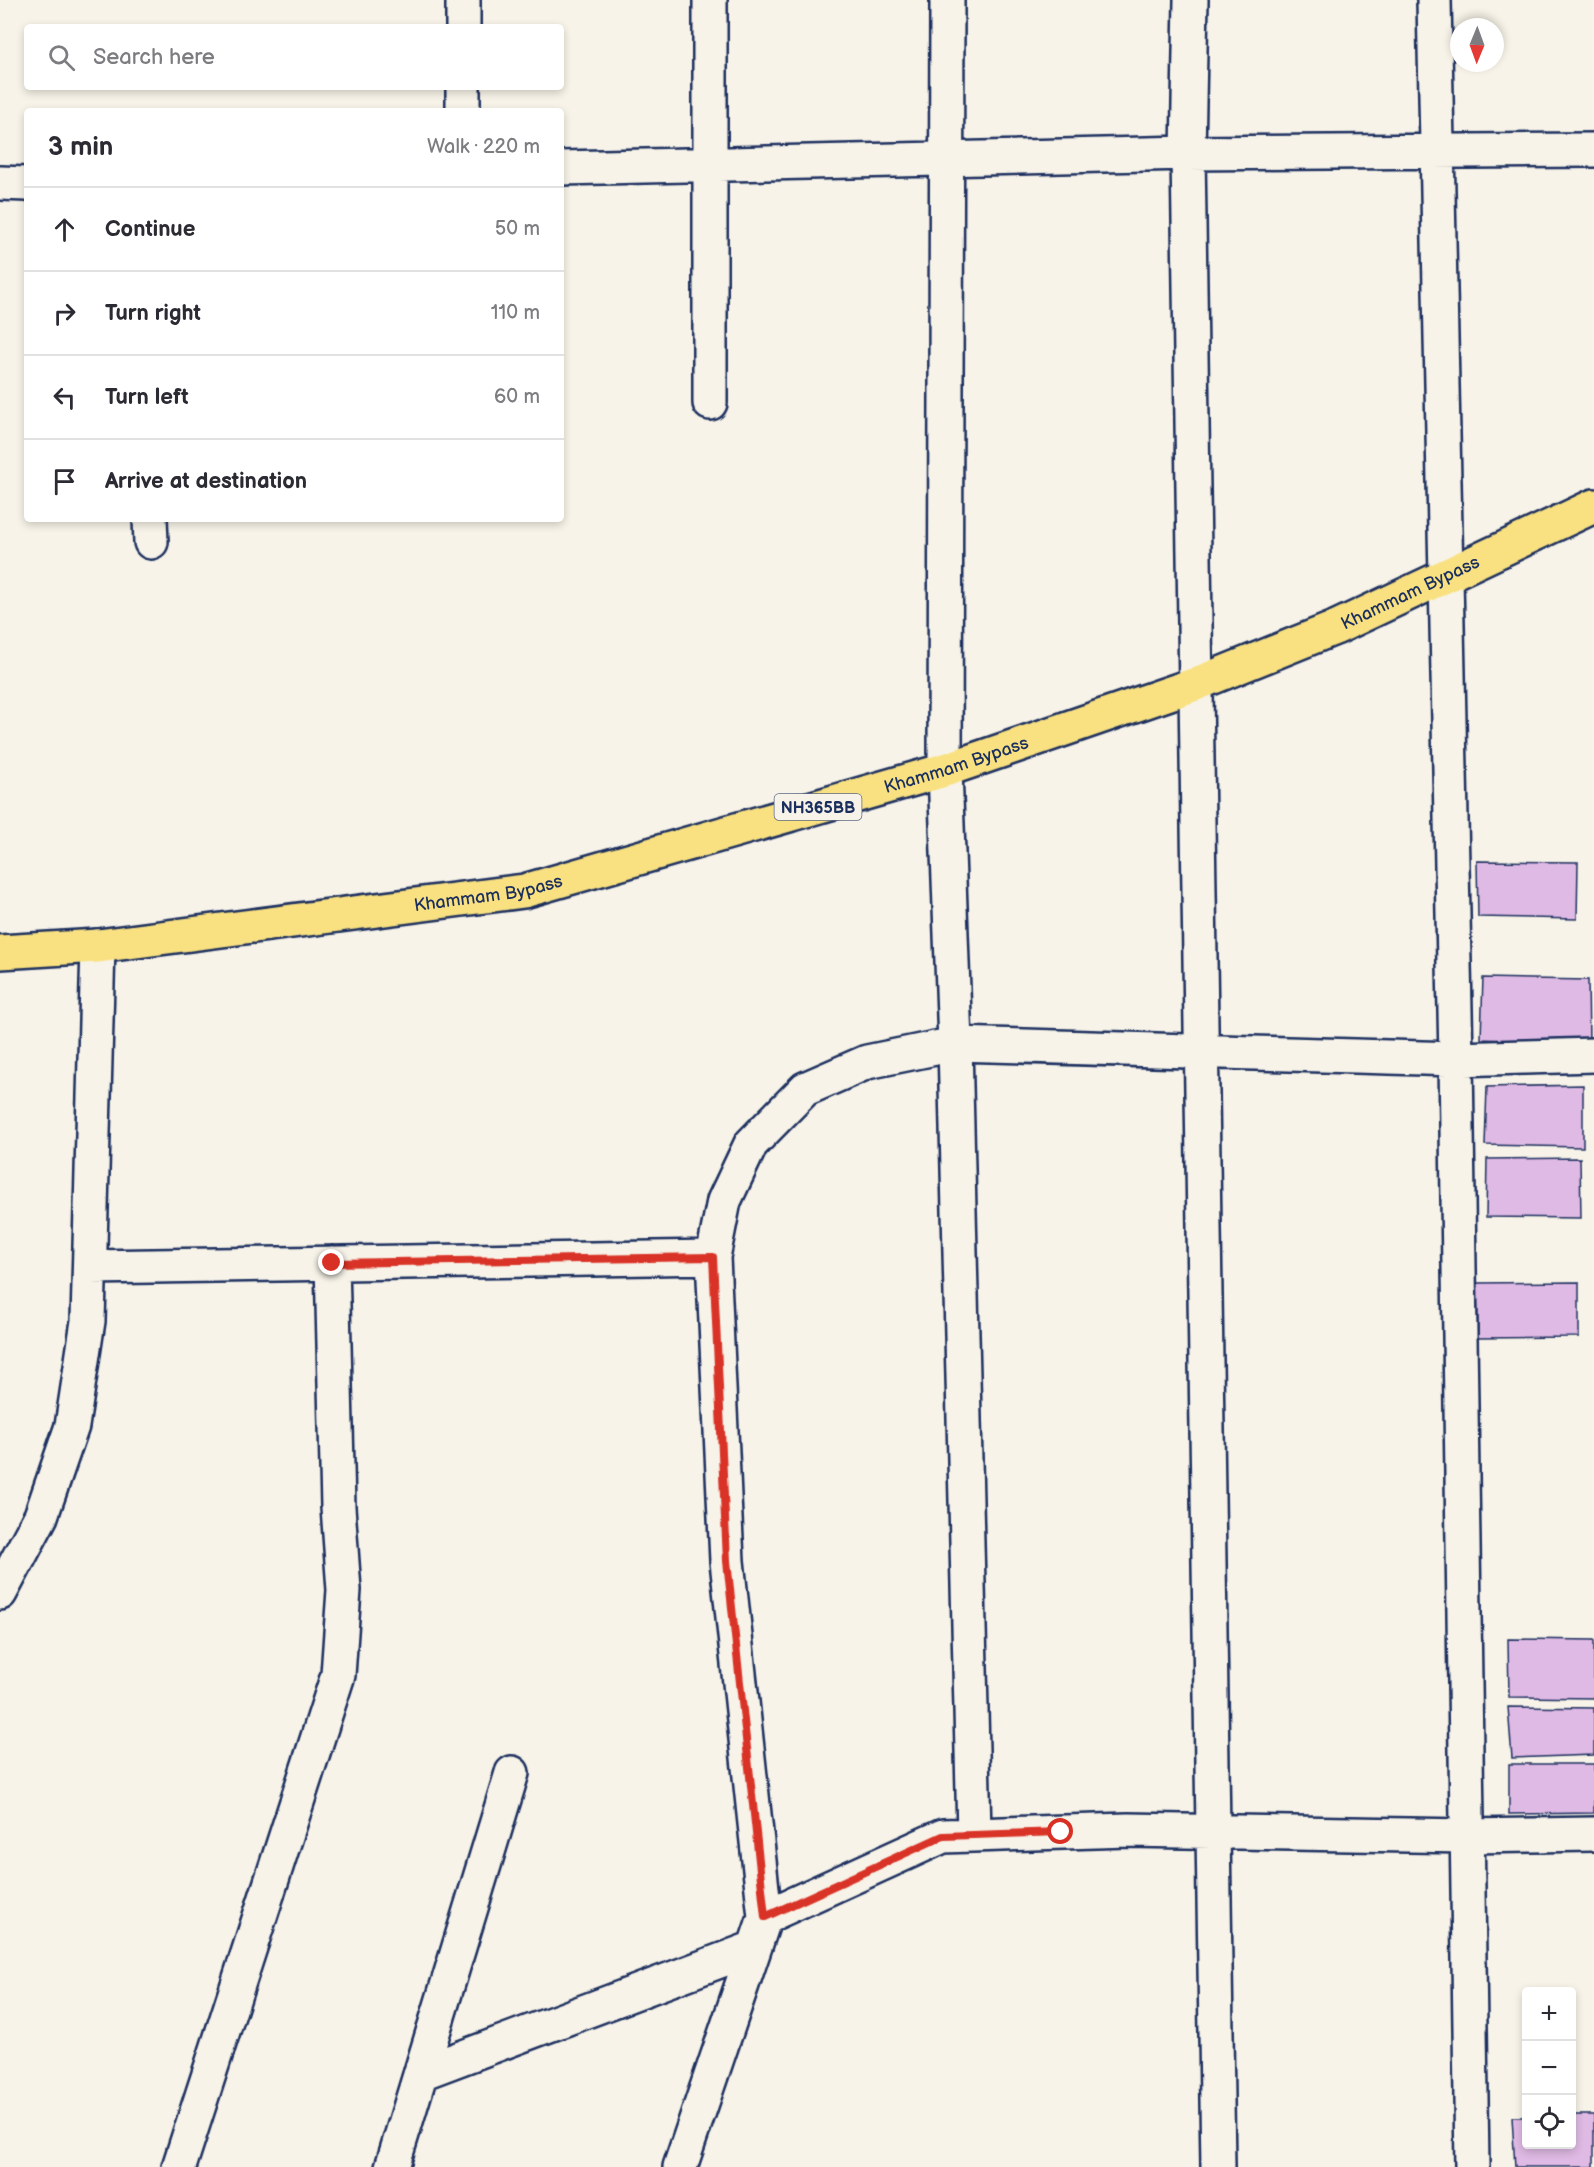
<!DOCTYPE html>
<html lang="en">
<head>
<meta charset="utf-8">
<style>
  body { margin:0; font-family:"Balsamiq Sans",sans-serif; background:#f7f7f7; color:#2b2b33 }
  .controls { position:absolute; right:18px; bottom:18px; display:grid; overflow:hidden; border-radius:6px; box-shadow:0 3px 9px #0003 }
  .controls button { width:54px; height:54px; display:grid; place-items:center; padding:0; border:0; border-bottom:2px solid #e1e1e2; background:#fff; color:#2b2b33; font:30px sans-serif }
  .compass { position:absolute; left:1450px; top:18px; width:54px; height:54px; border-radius:50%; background:#fff; box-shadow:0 3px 9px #0003; rotate:181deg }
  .stop { position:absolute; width:18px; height:18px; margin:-14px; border:4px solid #d93025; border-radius:50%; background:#fff }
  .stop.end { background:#d93025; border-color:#fff; box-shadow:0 2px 6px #0008 }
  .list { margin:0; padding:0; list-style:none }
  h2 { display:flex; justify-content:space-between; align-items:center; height:78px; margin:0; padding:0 24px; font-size:26px }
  h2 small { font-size:20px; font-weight:400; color:#7c7c81 }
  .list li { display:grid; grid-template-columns:39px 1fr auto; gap:18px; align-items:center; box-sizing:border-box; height:84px; padding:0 24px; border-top:2px solid #e1e1e2 }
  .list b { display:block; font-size:22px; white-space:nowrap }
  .list em { font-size:20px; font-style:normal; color:#7c7c81 }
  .icon { flex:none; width:33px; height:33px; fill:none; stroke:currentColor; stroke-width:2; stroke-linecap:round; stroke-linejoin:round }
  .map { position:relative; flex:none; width:1594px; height:2167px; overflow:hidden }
  .search { position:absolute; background:#fff; box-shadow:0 3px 9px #0003; left:24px; top:24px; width:540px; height:66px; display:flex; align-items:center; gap:15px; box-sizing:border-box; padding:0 21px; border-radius:6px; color:#7c7c81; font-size:22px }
  .panel { position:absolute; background:#fff; box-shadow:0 3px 9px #0003; left:24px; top:108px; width:540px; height:414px; border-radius:6px }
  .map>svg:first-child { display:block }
  .building { fill:#dfbae4; stroke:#1b2f5e; stroke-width:1.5 }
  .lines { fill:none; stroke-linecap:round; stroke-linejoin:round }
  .street-casing { stroke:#1b2f5e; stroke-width:38 }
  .highway-casing { stroke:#1b2f5e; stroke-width:38 }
  .street { stroke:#f7f3e8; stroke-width:33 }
  .highway { stroke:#f9e181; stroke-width:33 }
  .route { stroke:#d93025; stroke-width:8 }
  .labels { text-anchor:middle; stroke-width:4.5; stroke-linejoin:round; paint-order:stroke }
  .shield { fill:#f7f3e8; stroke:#5d6a87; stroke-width:1.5 }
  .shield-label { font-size:16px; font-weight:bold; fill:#1b2f5e }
  .street-label { font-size:18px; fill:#1b2f5e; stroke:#f7f3e8 }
</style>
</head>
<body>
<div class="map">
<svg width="1594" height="2167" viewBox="0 0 1594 2167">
  <rect width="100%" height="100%" fill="#f7f3e8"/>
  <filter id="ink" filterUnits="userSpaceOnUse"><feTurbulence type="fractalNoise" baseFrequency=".0167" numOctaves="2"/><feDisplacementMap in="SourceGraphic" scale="12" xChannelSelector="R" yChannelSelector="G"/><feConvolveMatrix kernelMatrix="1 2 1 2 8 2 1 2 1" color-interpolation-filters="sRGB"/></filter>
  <g filter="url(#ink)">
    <path class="building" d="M1477,861l101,1 -1,57 -99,-2z
      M1483,978l105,2 1,63 -108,-4z
      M1583,1085v62l-98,-2 2,-58z
      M1580,1158l1,60 -95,-1 1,-58z
      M1579,1282v55l-101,1 -1,-55z
      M1508,1639l86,1v58l-85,-1z
      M1508,1707l86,1v47l-82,3z
      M1509,1764h85v49l-85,1z
      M1572,2115h22v52h-79l-3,-50h14v27h46z"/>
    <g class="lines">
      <defs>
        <path id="street" d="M947,0l-2,770 10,274 19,790
          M1191,0l-3,153 30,2014
          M1434,0l22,1059 16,1108
          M463,27v-27
          M463,111v-24
          M561,168l627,-15 406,-3
          M0,183l27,1
          M710,403v-403
          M150,519l1,23
          M90,1267l623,-10
          M0,1593l41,-77 31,-90 16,-105 10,-375
          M765,1917l-38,-356 -14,-304 11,-56 27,-57 54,-55 62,-27 88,-18 501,15 138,-4
          M421,2073l333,-125
          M179,2167l159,-492 6,-85 -6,-83 -6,-244
          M392,2167l120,-394
          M680,2167l85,-250 178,-81 185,-6 339,6 127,-2"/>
        <g id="highway">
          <path id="s1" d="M0,952l98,-6 426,-55 421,-121 251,-86 139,-56 259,-122"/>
        </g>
      </defs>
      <use href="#street" class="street-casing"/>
      <use href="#highway" class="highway-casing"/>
      <use href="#street" class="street"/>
      <use href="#highway" class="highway"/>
    </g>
  </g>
  <g class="lines" filter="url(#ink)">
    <path class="route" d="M332,1263l381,-6 14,304 38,356 178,-81 118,-4"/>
  </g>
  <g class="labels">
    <rect class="shield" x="774.5" y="794" width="87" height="26" rx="4.5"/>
    <g class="shield-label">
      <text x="818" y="813">NH365BB</text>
    </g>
    <g class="street-label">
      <text dy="6" stroke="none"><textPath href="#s1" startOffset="1464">Khammam Bypass</textPath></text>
      <text dy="6" stroke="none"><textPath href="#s1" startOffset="978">Khammam Bypass</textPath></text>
      <text dy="6" stroke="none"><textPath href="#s1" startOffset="492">Khammam Bypass</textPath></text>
    </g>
  </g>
</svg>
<div class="controls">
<button>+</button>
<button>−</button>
<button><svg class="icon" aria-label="locate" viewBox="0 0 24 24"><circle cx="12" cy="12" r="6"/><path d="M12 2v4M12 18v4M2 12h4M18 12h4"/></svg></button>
</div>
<svg class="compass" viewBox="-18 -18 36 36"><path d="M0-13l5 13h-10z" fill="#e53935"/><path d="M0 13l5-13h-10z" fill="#7c7c81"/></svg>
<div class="stop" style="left:1061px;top:1832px"></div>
<div class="stop end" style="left:332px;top:1263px"></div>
<div class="search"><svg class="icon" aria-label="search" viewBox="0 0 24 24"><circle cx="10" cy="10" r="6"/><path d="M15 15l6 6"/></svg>Search here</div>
<section class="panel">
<h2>3 min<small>Walk · 220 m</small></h2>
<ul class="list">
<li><svg class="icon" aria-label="ahead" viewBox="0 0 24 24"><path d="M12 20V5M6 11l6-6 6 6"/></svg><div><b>Continue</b></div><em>50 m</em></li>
<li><svg class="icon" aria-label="right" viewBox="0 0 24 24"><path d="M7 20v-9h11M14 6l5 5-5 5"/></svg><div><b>Turn right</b></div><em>110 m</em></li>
<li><svg class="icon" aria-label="left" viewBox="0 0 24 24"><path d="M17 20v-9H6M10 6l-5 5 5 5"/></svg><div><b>Turn left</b></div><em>60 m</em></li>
<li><svg class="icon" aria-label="arrive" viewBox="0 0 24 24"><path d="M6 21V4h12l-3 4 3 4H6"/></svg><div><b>Arrive at destination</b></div></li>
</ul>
</section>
</div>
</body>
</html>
